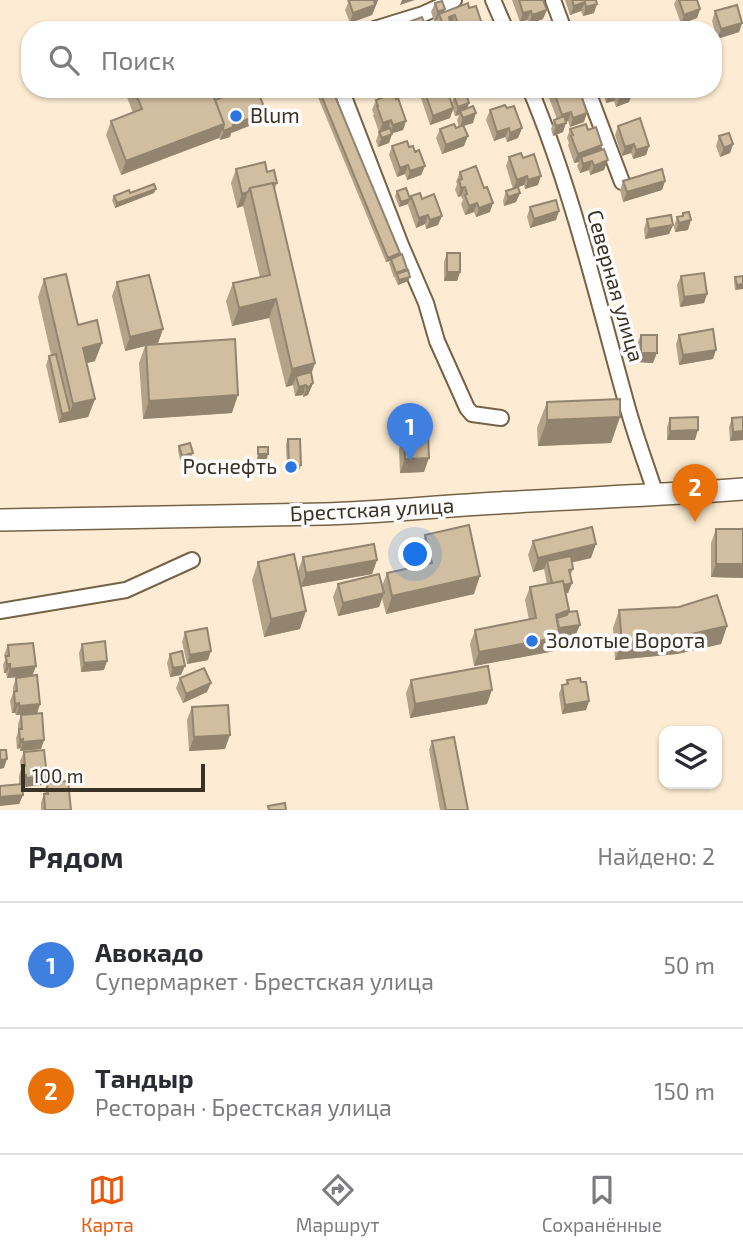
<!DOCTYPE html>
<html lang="ru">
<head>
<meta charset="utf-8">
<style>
  body { margin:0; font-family:"Exo 2",sans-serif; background:#f7f7f7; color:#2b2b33 }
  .controls { position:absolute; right:21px; bottom:21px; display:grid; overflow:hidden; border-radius:14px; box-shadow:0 2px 5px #0004 }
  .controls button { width:63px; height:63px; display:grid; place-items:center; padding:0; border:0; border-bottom:2px solid #e1e1e2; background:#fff; color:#2b2b33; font:35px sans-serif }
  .scale { position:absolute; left:21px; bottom:18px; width:184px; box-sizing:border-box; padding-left:7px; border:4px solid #3a3225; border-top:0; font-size:19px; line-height:24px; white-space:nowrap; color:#3a3225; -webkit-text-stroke:5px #fcfcfc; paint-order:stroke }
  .you { position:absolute; left:416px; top:555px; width:24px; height:24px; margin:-18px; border:5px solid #fff; border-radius:50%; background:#1a73e8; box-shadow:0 0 0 10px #1a73e833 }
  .badge { display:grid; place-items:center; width:46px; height:46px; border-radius:50%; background:#ea580c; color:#fff; font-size:23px; font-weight:700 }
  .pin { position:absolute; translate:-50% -58px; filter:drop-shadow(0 2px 4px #0008) }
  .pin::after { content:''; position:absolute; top:37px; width:24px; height:21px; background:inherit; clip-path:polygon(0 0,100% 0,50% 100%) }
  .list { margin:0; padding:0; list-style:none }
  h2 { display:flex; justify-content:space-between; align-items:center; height:91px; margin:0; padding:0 28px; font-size:30px }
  h2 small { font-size:23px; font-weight:400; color:#7c7c81 }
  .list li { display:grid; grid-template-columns:46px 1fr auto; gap:21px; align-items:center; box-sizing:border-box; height:126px; padding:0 28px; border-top:2px solid #e1e1e2 }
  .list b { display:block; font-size:26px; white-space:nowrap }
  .list p { margin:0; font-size:23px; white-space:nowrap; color:#7c7c81 }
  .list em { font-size:23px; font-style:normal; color:#7c7c81 }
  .icon { flex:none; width:38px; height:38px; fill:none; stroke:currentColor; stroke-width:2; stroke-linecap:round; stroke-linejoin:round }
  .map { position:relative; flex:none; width:743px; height:810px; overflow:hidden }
  .search { position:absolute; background:#fff; box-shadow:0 2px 5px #0004; left:21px; right:21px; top:21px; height:77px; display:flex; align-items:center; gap:18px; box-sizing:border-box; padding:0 24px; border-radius:28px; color:#7c7c81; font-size:26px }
  .sheet { height:343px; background:#fff }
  nav { display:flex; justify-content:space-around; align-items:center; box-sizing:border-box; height:98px; border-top:2px solid #e1e1e2; background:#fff; font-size:19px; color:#7c7c81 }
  nav a { display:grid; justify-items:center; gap:4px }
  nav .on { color:#ea580c }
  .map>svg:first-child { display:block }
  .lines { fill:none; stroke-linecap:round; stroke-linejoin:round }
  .street-casing { stroke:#756347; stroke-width:18 }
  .secondary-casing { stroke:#756347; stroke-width:24 }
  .street { stroke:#fff; stroke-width:14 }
  .secondary { stroke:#fff; stroke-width:21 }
  .wall { fill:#b4a389 }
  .shaded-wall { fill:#92846f }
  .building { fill:#d1bd9f; stroke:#92846f; stroke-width:2 }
  .poi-dot { fill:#2c75e1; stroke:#fcfcfc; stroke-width:2.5 }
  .labels { text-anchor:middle; stroke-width:7; stroke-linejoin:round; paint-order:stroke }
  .poi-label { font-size:21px; fill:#3a3225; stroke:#fcfcfc; text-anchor:start }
  .street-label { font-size:21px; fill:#3a3225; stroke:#fcfcfc }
</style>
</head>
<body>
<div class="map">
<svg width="743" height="810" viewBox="0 0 743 810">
  <rect width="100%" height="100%" fill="#fdecd3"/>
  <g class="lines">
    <defs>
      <path id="street" d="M493,0l13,30
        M553,0l11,30
        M371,30l52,-16 31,-14
        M341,89l60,156 25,58 11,38 30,67 5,6 29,4
        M530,89c43,103 68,213 98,320 8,29 19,58 28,86
        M587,89l35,93
        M0,611l126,-21 66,-30"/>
      <path id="secondary" d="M0,520c108,-3 216,-3 324,-6 58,-2 117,-8 175,-11 81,-5 163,-8 244,-14"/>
    </defs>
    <use href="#street" class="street-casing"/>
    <use href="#secondary" class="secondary-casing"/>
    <use href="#street" class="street"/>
    <use href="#secondary" class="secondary"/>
  </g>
  <path class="wall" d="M347,0h31l-6,15 -22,8 -5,-13 3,-7z
    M512,0h31v19l-14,5 -2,-4 -7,2z
    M565,0h31l-2,13 -11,3 -2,-5 -11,4z
    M676,0h21l3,9 -3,9 -16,6 -7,-20z
    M435,3l10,6 -1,3 25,-4 15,22h-31l-1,-6 -3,1 -2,5h-8l-3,-7 1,-3 -3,1 -3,-9z
    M715,11l27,12 -3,9 -22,7 -5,-18z
    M126,89h85l4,11 47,21 -31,12 -1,4 -10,3 -1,-2 -98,37 -15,-40 5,-14 22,-8 -8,-21z
    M418,89h30l-1,1 5,13 2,-7 13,13 6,14 -9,3v20l-22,8 -6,-16 4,-9 16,-1 3,-1 -2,-7 2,-5 -4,1 -2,-6 -3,8 -20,7z
    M553,89l31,33 -14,5 -2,-6 -2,1 -3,10 -10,4 -2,-7 3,-9 3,-1 -8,-21z
    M602,89h30l-3,13 -13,5 -2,-6 -8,2z
    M319,90l81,163 -1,3 8,15 1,10 -10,4 -3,-6 1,-2 -2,1 -5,-15 1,-2 -4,1 -69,-167z
    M376,100l30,21 -3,9 -11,3 -3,10 -11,4 -2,-6 3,-9 -6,-17 1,-1 -2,-4z
    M507,108l15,20 -4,10 -11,4 -2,-5 -11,4 -8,-21 4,-10z
    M618,126l31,20 -3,9 -13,4 -2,-6 -9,3 -7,-21z
    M570,129l18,1 13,20 3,20 -14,5 -1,-5 -9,3 -3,-7 2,-4 -5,1 -6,-18 1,-2 -2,-5z
    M719,136l14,8 -3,9 -10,4 -4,-11z
    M392,146l17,1 6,5 10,14 -4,9 -14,5 -2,-6 -8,3 -8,-22z
    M509,157l14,1 15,27 -13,4 -1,-4 -6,2 2,6 -4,9 -12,4 -1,-5 3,-10 7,-2 -7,-23z
    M236,169l31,3 10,11 -3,8 39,192 -5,12 -5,2v-2l-8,1 -2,-11 -7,2 -17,-69 -37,8 -6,-25 7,-18 27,-6 -17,-71 -6,2 -6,-25z
    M460,172l30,40 -14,5 -2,-5 -9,3 -4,-11 2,-4 -2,-4 -3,1 -3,-7 2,-6 -1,-2z
    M623,181h42l-3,9 -39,12 -3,-12z
    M397,191l13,8 -2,5 -9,3 -4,-11z
    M130,193h24l-39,15 -3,-8 2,-4z
    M411,196l11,3 16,26 -12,4 -1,-5 -9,4 -8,-23z
    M530,207l26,13 -26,8 -3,-11z
    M683,213l5,17 -13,2 -1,-6 3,-9 5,-1z
    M647,219l26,6 -4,9 -24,5 -1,-10z
    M447,253l13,19 -3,9h-13v-19z
    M681,276l26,18 -3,9 -24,4 -3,-22z
    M743,276l-8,14 -1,-8 1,-5z
    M44,279l34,46 17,36 -9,2 9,36 -7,18 -29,6 -13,-58 3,-9 2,-1 -13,-58z
    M117,282l46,47 -5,14 -6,2 80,68 -89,6 -4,-56 6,-17 -20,5 -13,-55z
    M641,335l12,28 -16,-1v-18z
    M679,335l34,24 -34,6 -3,-21z
    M547,402l73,15 -9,26 -73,3 -1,-18z
    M743,417v23l-13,1 -1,-14 3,-9z
    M670,418l25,22h-28v-13z
    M404,435l20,37 -24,1 -1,-24z
    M288,439l11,31 -12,1 -1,-27z
    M179,446l12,11 -11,3 -2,-10z
    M743,526v52l-32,-1v-34l5,-14h26z
    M425,535l49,59 -88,20 -4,-16 -3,9 -41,9 -5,-19 5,-13 44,2 5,-13 35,-8 -3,-12z
    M533,541l58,17 -19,4 1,7 -3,8 2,6 -4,10h-3l4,17 -1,2 8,22 -16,3 -5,14 -81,15 -4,-22 5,-14 54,-10 -4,-20 5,-13 17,-3 -3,-15 -11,3 -5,-17z
    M303,557l74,3 -5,14 -71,13 -1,42 -36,8 -12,-57 6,-18 40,9z
    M619,610l108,16 -6,18 -44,10 -62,6 -2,-32z
    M185,632l23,28 -21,4 -5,-22z
    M82,644l22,26 -23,2 -2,-19z
    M8,645l28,21 -4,10 -25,2 -1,-5h-2l-1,-8 2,-5 -1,-5z
    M170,654l11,21 -11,2 -3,-14z
    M16,678l24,26 -3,9 -21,2 -1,-2h-3l-2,-12 3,-8v-6z
    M180,678l27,14 -24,11 -7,-15z
    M411,680l76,24 -77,14 -4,-25z
    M567,680l14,2 8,19 -3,9 -24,4 -3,-20 3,-9 4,-1z
    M192,707l33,42 -36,2 -2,-31z
    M21,715l23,25 -3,9 -21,2v-3l-3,1 -1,-11 2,-6v-8z
    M432,741l36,69h-28l-11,-60z
    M24,752l19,33 -20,2 -1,-2 1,10 -4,9v-28l2,-7 -1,-8z
    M47,783l24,27h-30v-7z"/>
  <path class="shaded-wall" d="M373,0h5l-6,15 -22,8 3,-10z
    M402,0h13l-15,5z
    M585,2l-4,9 -11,4 4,-9z
    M597,4l-3,9 -11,3 3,-9z
    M445,9l-4,10 -2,-5 -2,6 -3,1 4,-9z
    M700,9l-3,9 -16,6 3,-9z
    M547,10l-4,9 -14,5 3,-9z
    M531,11l-4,9 -7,2 3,-9z
    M455,15l-3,9 -3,1 -2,5h-6l2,-6 6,-7z
    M742,23l-3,9 -22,7 4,-10z
    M491,89h10l-11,4z
    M618,92l-4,9 -8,2 3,-9z
    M633,93l-4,9 -13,5 4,-10z
    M469,103l-3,9 -6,-1 -1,4 -4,1 3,-9z
    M453,108l-3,10 -20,7 3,-9z
    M266,112l-4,9 -31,12 -1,4 -10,3 4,-9 9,-6z
    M571,112l-3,9 -9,3 3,-9z
    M476,113l-3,10 -13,4 3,-9z
    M587,113l-3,9 -14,5 3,-9z
    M391,120l-3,9 -9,3 4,-9z
    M406,121l-3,9 -13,4 3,-9z
    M566,123l-3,9 -10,4 3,-10z
    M224,124l-5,14 -98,37 5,-14z
    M509,128l-4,9 -11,4 3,-9z
    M522,128l-4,10 -11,4 3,-9z
    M392,134l-3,9 -11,4 4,-9z
    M468,136l-4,10 -22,8 4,-9z
    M634,144l-3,9 -9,3 3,-9z
    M733,144l-3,9 -10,4 4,-9z
    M602,145l-3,9 -18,3 -2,5 -5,1 4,-9z
    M649,146l-3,9 -13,4 3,-9z
    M608,160l-4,10 -14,5 4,-9z
    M592,161l-3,9 -9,3 3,-9z
    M408,165l-3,9 -8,3 3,-9z
    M425,166l-4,9 -14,5 3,-9z
    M527,176l-3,9 -11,4 4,-9z
    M541,176l-3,9 -13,4 3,-9z
    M665,181l-3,9 -39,12 4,-10z
    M465,187l-4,9 -3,1 3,-9z
    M156,189l-2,4 -39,15 2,-5z
    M248,192l-5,14 -6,2 5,-14z
    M520,193l-4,9 -12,4 4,-9z
    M410,199l-2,5 -9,3 2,-5z
    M477,203l-3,9 -9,3 4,-9z
    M493,203l-3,9 -14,5 3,-9z
    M559,211l-3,9 -26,8 4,-9z
    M428,215l-3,9 -9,4 3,-10z
    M442,216l-4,9 -12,4 4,-9z
    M691,220l-3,10 -13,2 4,-9z
    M673,225l-4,9 -24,5 4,-10z
    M400,253l-2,5 -7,1 -1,2 -4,1 2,-4z
    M447,272h13l-3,9h-13z
    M410,277l-2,4 -10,4 1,-5z
    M743,284v5l-8,1 2,-5z
    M707,294l-3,9 -24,4 4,-10z
    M276,299l-7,19 -37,8 7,-18z
    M163,329l-5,14 -33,8 5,-14z
    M102,343l-7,18 -19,5 7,-18z
    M716,350l-3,9 -34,6 4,-10z
    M641,353h16l-4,10 -16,-1z
    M315,363l-6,18 -13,-5 -3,9 -7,2 6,-18z
    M313,383l-5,12 -5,2 4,-10z
    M306,385l-3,10 -8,1 4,-9z
    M238,395l-6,18 -89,6 6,-18z
    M95,399l-7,18 -29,6 3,-9 8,-2 3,-8z
    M620,417l-9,26 -73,3 9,-26z
    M698,430l-3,10h-28l3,-9z
    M743,431v9l-13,1 3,-9z
    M193,453l-2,4 -11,3 2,-4z
    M258,454h10l-1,5h-10z
    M429,458l-5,14 -24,1 5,-14z
    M301,465l-2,5 -12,1 2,-5z
    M596,544l-5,14 -42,10 -2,-7 -3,8 -11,3 5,-14z
    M377,560l-5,14 -71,13 5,-14z
    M716,564h27v14l-32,-1z
    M480,576l-6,18 -88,20 6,-18z
    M572,583l-4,10 -19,3 4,-9z
    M384,593l-5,14 -41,9 5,-13z
    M569,610l-5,14 -8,3v-12z
    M306,611l-6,18 -36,8 7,-18z
    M580,625l-4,9 -23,4 3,-9z
    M727,626l-6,18 -44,10 -62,6 7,-18z
    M560,637l-5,14 -81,15 5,-14z
    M211,651l-3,9 -21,4 3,-9z
    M107,661l-3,9 -23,2 3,-9z
    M7,664h3l-4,9h-2z
    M36,666l-4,10 -25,2 3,-9z
    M185,666l-4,9 -11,2 3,-9z
    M211,683l-4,9 -24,11 3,-9z
    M492,690l-5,14 -77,14 5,-14z
    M589,701l-3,9 -24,4 3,-9z
    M19,703l-4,10h-3l3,-9z
    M40,704l-3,9 -21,2 3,-9z
    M230,735l-5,14 -36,2 5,-14z
    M23,739l-3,9 -3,1 3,-9z
    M44,740l-3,9 -21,2 3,-9z
    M7,759l-3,9 -4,1v-9z
    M26,775l-3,10h-3l3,-9z
    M47,776l-4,9 -20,2 3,-9z
    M23,795l-4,9 -19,2v-9z"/>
  <path class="building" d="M350,0h24l1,5 -22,8 -4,-12z
    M519,0h24l4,10 -15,5 -1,-4 -8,2z
    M572,0h24l1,4 -11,3 -1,-5 -11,4z
    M679,0h18l3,9 -16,6z
    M442,1l3,8 -7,3 -3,-9z
    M468,3l1,5 7,-2 8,24h-24l-5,-15 -6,2 1,5 -7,2 -4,-10z
    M737,5l5,18 -21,6 -6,-18z
    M422,17l5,13h-28l-1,-4z
    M609,24l2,6h-21z
    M134,89h77l13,35 -98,37 -15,-40 31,-12z
    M243,89h14l9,23 -33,13v2l-9,4 -1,-2 1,-5 -9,-24z
    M321,89h11l68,164 -12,5 -69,-168z
    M424,89h23l6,19 -20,8z
    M553,89h26l8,24 -14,5 -2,-6 -9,3z
    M608,89h24l1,4 -13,4 -2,-5 -9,2z
    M465,92l4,11 -11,4 -4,-11z
    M394,93l2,6 2,-1 8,23 -13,4 -2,-5 -8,3 -6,-17h1l-2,-6z
    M505,105l2,3 7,-2 8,22 -12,5 -1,-5 -12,4 -7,-22z
    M473,106l3,7 -13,5 -3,-7z
    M564,116l2,7 -10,3 -2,-6z
    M640,118l9,28 -13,4 -2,-6 -9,3 -7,-21z
    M454,124l2,4 7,-3 5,11 -22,9 -6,-16z
    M586,124l2,6 8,-3 6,18 -24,9 -7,-18 2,-1 -3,-6z
    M390,128l2,6 -10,4 -3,-6z
    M729,133l4,11 -9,4 -5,-12z
    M407,141l2,6 4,-1 2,6 4,-2 6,16 -15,5 -2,-6 -8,3 -8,-22z
    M604,149l4,11 -14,6 -2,-5 -9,3 -2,-7z
    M521,153l2,5 11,-4 7,22 -13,4 -1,-4 -10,4 -8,-23z
    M265,162l2,10 7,-2 3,13 -4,1v-1l-23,5 -2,4 -6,2 -6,-25z
    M476,166l8,22 3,-1 6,16 -14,5 -2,-5 -8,3 -4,-11 2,-1 -2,-7 -4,1 -2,-8 3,-1 -2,-7z
    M662,169l3,12 -38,11 -4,-11z
    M273,183l42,180 -23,6 -16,-70 -37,9 -6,-25 37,-8 -20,-87z
    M154,184l2,5 -39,14 -3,-7 15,-6 1,3z
    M518,187l2,6 -12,4 -2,-6z
    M406,188l4,11 -9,3 -4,-11z
    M420,193l2,6 12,-5 8,22 -12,4 -2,-5 -9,3 -8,-22z
    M556,200l3,11 -25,8 -4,-12z
    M689,212l2,8 -12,3 -2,-6 6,-1v-3z
    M671,215l2,10 -24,4 -2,-10z
    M447,253h13v19h-13z
    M402,254l5,15 -11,4 -5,-14z
    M408,270l2,7 -11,3 -2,-6z
    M704,273l3,21 -23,3 -3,-21z
    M66,274l12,51 19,-5 5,23 -19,5 12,51 -22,5 -29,-125z
    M149,275l14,54 -33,8 -13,-55z
    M743,276v8l-6,1 -2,-8z
    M713,329l3,21 -33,5 -4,-20z
    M641,335h16v18h-16z
    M235,339l3,56 -89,6 -3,-56z
    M56,354l14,58 -8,2 -13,-58z
    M311,372l2,11 -2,1v2l-4,1 -1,-2 -7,2 -3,-11z
    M620,399v18l-73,3v-18z
    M698,417v13l-28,1v-13z
    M743,417v14l-10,1 -1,-14z
    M428,434l1,24 -24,1 -1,-24z
    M288,439h12l1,26 -12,1z
    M190,443l3,10 -11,3 -3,-10z
    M258,447h10v7h-10z
    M469,525l11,51 -88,20 -5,-23 45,-10 -7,-28z
    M592,527l4,17 -58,14 -5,-17z
    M716,529h27v35h-27z
    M374,544l3,16 -71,13 -3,-16z
    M294,554l12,57 -35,8 -13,-57z
    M571,556l2,13 -4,1 3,13 -8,2 -1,-4 -11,2 -5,-22z
    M379,574l5,19 -41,10 -5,-19z
    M563,581l6,29 -13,5 4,22 -81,15 -4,-22 61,-12 -6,-31z
    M717,595l10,31 -44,10 -61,6 -3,-32 60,-3z
    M577,611l3,14 -21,3 -2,-10 10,-3 1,-3z
    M207,628l4,23 -21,4 -5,-23z
    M105,641l2,20 -23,2 -2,-19z
    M33,643l3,23 -26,3v-5h-3l-1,-8h3l-1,-11z
    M182,651l3,15 -12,2 -3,-14z
    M488,666l4,24 -77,14 -4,-24z
    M204,668l7,15 -25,11 -6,-16z
    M37,675l3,29 -21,2v-3l-4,1 -1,-12 3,-1 -1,-13z
    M580,678l1,4h5l3,19 -24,4 -3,-20 6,-1 -1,-4z
    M228,705l2,30 -36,2 -2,-30z
    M42,713l2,27 -21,2v-3l-3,1 -1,-11h3l-1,-14z
    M454,737l14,73h-22l-14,-69z
    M0,750h6l1,9 -7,1z
    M44,750l3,26 -21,2v-3l-3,1 -1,-10h3l-1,-14z
    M68,781l3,29h-26l-1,-16h4l-1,-11z
    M22,784l1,11 -23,2v-11z
    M285,803l1,7h-17l-1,-4z"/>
  <g class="poi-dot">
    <circle cx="236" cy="116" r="7"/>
    <circle cx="291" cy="467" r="7"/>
    <circle cx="532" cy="641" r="7"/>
  </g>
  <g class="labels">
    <g class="poi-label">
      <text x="250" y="123">Blum</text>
      <text x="277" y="474" text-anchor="end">Роснефть</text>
      <text x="546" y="648">Золотые Ворота</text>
    </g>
    <g class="street-label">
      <text transform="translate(615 286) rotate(74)" y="7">Северная улица</text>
      <text transform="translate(372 510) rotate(-3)" y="7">Брестская улица</text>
    </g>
  </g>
</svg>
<div class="controls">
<button><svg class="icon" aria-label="layers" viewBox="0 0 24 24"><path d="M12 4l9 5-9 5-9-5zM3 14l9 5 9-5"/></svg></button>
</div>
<div class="scale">100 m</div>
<div class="you"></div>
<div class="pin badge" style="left:410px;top:461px;background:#3f7fe0">1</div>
<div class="pin badge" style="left:695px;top:522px;background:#e8710a">2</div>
<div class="search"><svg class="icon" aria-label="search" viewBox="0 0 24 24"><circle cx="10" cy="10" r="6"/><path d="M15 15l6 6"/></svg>Поиск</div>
</div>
<section class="sheet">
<h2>Рядом<small>Найдено: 2</small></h2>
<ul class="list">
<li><span class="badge" style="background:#3f7fe0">1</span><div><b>Авокадо</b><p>Супермаркет · Брестская улица</p></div><em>50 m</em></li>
<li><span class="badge" style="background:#e8710a">2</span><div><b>Тандыр</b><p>Ресторан · Брестская улица</p></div><em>150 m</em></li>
</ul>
</section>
<nav>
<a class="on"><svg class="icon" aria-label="map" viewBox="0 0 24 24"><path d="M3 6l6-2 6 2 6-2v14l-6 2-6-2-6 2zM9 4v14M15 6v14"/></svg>Карта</a>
<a><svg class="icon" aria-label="directions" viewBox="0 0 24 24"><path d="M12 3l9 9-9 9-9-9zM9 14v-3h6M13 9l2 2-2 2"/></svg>Маршрут</a>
<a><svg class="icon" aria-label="saved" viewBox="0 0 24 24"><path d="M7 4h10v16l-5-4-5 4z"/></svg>Сохранённые</a>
</nav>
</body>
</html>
